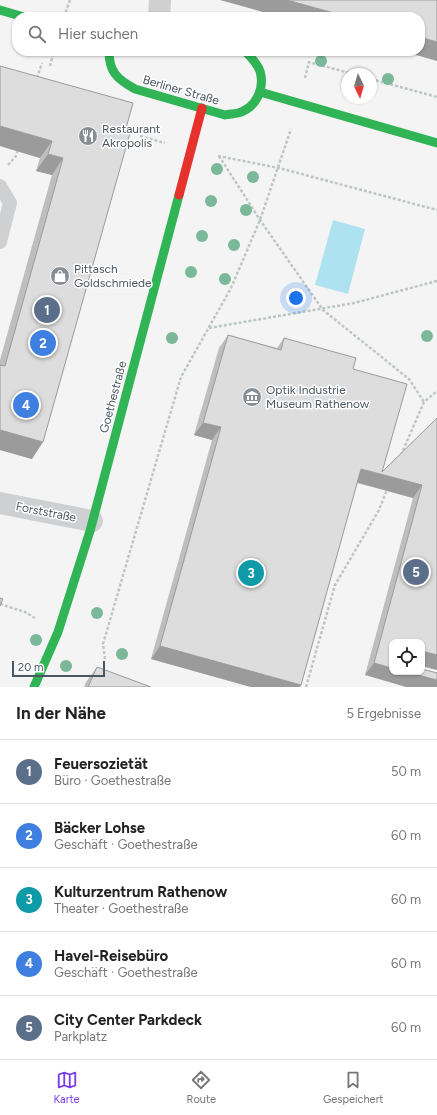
<!DOCTYPE html>
<html lang="de">
<head>
<meta charset="utf-8">
<style>
  body { margin:0; font-family:Figtree,sans-serif; background:#f2f2f2; color:#222 }
  .controls { position:absolute; right:12px; bottom:12px; display:grid; overflow:hidden; border-radius:8px; box-shadow:0 1px 3px #0004 }
  .controls button { width:36px; height:36px; display:grid; place-items:center; padding:0; border:0; border-bottom:1px solid #e0e0e0; background:#fff; color:#222; font:20px sans-serif }
  .compass { position:absolute; left:341px; top:68px; width:36px; height:36px; border-radius:50%; background:#fff; box-shadow:0 1px 3px #0004; rotate:175deg }
  .scale { position:absolute; left:12px; bottom:10px; width:93px; box-sizing:border-box; padding-left:4px; border:2px solid #4a5661; border-top:0; font-size:11px; line-height:14px; white-space:nowrap; color:#4a5661; -webkit-text-stroke:3px #fff; paint-order:stroke }
  .you { position:absolute; left:296px; top:298px; width:14px; height:14px; margin:-10px; border:3px solid #fff; border-radius:50%; background:#1a73e8; box-shadow:0 0 0 6px #1a73e833 }
  .badge { display:grid; place-items:center; width:26px; height:26px; border-radius:50%; background:#7c3aed; color:#fff; font-size:13px; font-weight:700 }
  .pin { position:absolute; translate:-50% -50%; border:2px solid #fff; box-shadow:0 1px 4px #0006 }
  .list { margin:0; padding:0; list-style:none }
  h2 { display:flex; justify-content:space-between; align-items:center; height:52px; margin:0; padding:0 16px; font-size:17px }
  h2 small { font-size:13px; font-weight:400; color:#767676 }
  .list li { display:grid; grid-template-columns:26px 1fr auto; gap:12px; align-items:center; box-sizing:border-box; height:64px; padding:0 16px; border-top:1px solid #e0e0e0 }
  .list b { display:block; font-size:15px; white-space:nowrap }
  .list p { margin:0; font-size:13px; white-space:nowrap; color:#767676 }
  .list em { font-size:13px; font-style:normal; color:#767676 }
  .icon { flex:none; width:22px; height:22px; fill:none; stroke:currentColor; stroke-width:2; stroke-linecap:round; stroke-linejoin:round }
  .map { position:relative; flex:none; width:437px; height:687px; overflow:hidden }
  .search { position:absolute; background:#fff; box-shadow:0 1px 3px #0004; left:12px; right:12px; top:12px; height:44px; display:flex; align-items:center; gap:10px; box-sizing:border-box; padding:0 14px; border-radius:16px; color:#767676; font-size:15px }
  .sheet { height:372px; background:#fff }
  nav { display:flex; justify-content:space-around; align-items:center; box-sizing:border-box; height:56px; border-top:1px solid #e0e0e0; background:#fff; font-size:11px; color:#767676 }
  nav a { display:grid; justify-items:center; gap:2px }
  nav .on { color:#7c3aed }
  .map>svg:first-child { display:block }
  .water { fill:#aee2f0 }
  .lines { fill:none; stroke-linecap:round; stroke-linejoin:round }
  .path { stroke:#bcc7c4; stroke-width:2.5; stroke-dasharray:3 2; stroke-linecap:butt }
  .lane { stroke:#ced0d2; stroke-width:14 }
  .street { stroke:#ced0d2; stroke-width:22 }
  .fast { stroke:#30b455; stroke-width:9 }
  .jam { stroke:#e5322d; stroke-width:9 }
  .tree { fill:#7ab899 }
  .wall { fill:#bebebf }
  .shaded-wall { fill:#9b9b9b }
  .building { fill:#ddddde; stroke:#9b9b9b }
  .labels { text-anchor:middle; stroke-width:3; stroke-linejoin:round; paint-order:stroke }
  .street-label { font-size:12px; fill:#4a5661; stroke:#fff }
  .poi-label { font-size:12px; fill:#4a5661; stroke:#fff; text-anchor:start }
</style>
</head>
<body>
<div class="map">
<svg width="437" height="687" viewBox="0 0 437 687">
  <rect width="100%" height="100%" fill="#f4f4f4"/>
  <path class="water" d="M333,220l32,9 -17,65 -33,-9z"/>
  <g class="lines">
    <path class="path" d="M64,17l6,-17
      M50,66l4,-15
      M37,78l5,-15
      M305,78l4,-16 44,12
      M371,79l66,18
      M140,136l25,7
      M218,156l61,12 158,42
      M219,156l41,64 63,90 86,69 15,23
      M8,165l8,-9 2,-7
      M209,328l145,-25 83,-22
      M401,455l23,-53 13,-11
      M0,604l25,8 10,6
      M105,659l-2,-15 78,-267 50,-89 29,-68 31,-91
      M306,687l29,-102 44,-75 9,-23"/>
    <path class="lane" d="M0,186l10,17 -10,39"/>
    <path class="street" d="M159,17l1,-17
      M0,503l92,18"/>
    <path class="fast" d="M0,10l24,7
      M109,51c0,21 8,28 26,38l90,26c4,-1 9,-1 13,-2 18,-5 27,-24 22,-42 -3,-8 -9,-14 -15,-20
      M260,92l177,51
      M34,687l24,-55 32,-101 89,-336"/>
    <path class="jam" d="M179,195l23,-87"/>
  </g>
  <g class="tree">
    <circle cx="321" cy="61" r="6"/>
    <circle cx="388" cy="79" r="6"/>
    <circle cx="217" cy="169" r="6"/>
    <circle cx="253" cy="177" r="6"/>
    <circle cx="211" cy="201" r="6"/>
    <circle cx="246" cy="210" r="6"/>
    <circle cx="202" cy="236" r="6"/>
    <circle cx="234" cy="245" r="6"/>
    <circle cx="191" cy="272" r="6"/>
    <circle cx="225" cy="279" r="6"/>
    <circle cx="427" cy="336" r="6"/>
    <circle cx="172" cy="338" r="6"/>
    <circle cx="97" cy="613" r="6"/>
    <circle cx="36" cy="640" r="6"/>
    <circle cx="122" cy="654" r="6"/>
    <circle cx="66" cy="666" r="6"/>
  </g>
  <path class="wall" d="M133,103l-101,356 -32,-9v-90l52,-185 -16,-4 4,-13 -40,-12z
    M228,335l49,13 7,-10 69,31 29,103 55,-54v252l-15,-4v-24l-57,33 48,-177 -56,-15 -56,202 -1,2h-49l-100,-28 61,-219 -18,-5 25,-87z
    M97,667l54,20h-67l2,-5z"/>
  <path class="shaded-wall" d="M220,0h67l61,17h-67z
    M420,37l17,5v19l-35,-10h18z
    M0,126l52,15 -12,17 -40,-12z
    M48,154l15,4 -11,17 -16,-4z
    M203,423l18,4 -9,13 -18,-5z
    M0,430l43,12 -11,17 -32,-9z
    M361,469l61,16 -9,13 -61,-17z
    M160,646l141,39 -1,2h-49l-100,-28z
    M422,651l15,4v15l-15,-4z
    M374,663l18,5v4h15l30,8v7h-31l-41,-12z"/>
  <path class="building" d="M287,0h150v42l-17,-5v-20h-72z
    M0,66l133,37 -8,29 5,1 -87,309 -43,-12v-65l5,1 58,-208 -15,-4 4,-13 -52,-15z
    M228,335l53,15 3,-12 72,20 -3,11 54,15 -25,88 55,-54v237l-15,-4v-9h-30v26l-18,-5 48,-178 -61,-16 -60,216 -141,-39 61,-219 -18,-4z
    M0,598l3,1 -3,7z
    M97,667l54,20h-63z
    M422,669l15,4v7l-30,-8h15z"/>
  <defs>
    <symbol id="restaurant-disc" viewBox="-11 -11 22 22"><circle r="9.5" fill="#868d94" stroke="#fff"/><path d="M-5-6h1v4h1v-4h1v4h1v-4h1v5L-1.5 .5V6h-2V.5L-5-1ZM5-6V6H3V1.5H1.5Q1.5-4 5-6Z" fill="#fff"/></symbol>
    <symbol id="shop-disc" viewBox="-11 -11 22 22"><circle r="9.5" fill="#868d94" stroke="#fff"/><path d="M-5-2.5h2.3a2.7 3.5 0 0 1 5.4 0H5L5.5 6h-11ZM-1.5-2.5h3a1.5 2.3 0 0 0-3 0Z" fill="#fff"/></symbol>
    <symbol id="museum-disc" viewBox="-11 -11 22 22"><circle r="9.5" fill="#868d94" stroke="#fff"/><path d="M0-6L6-3V-2H-6V-3ZM-5-1h2V3h-2ZM-1-1h2V3h-2ZM3-1h2V3H3ZM-6 4H6V6H-6Z" fill="#fff"/></symbol>
  </defs>
  <g fill-rule="evenodd">
    <use href="#restaurant-disc" x="77" y="125" width="22" height="22"/>
    <use href="#shop-disc" x="49" y="265" width="22" height="22"/>
    <use href="#museum-disc" x="241" y="386" width="22" height="22"/>
  </g>
  <g class="labels">
    <g class="street-label">
      <text transform="translate(181 90) rotate(16)" y="4">Berliner Straße</text>
      <text transform="translate(113 397) rotate(-75)" y="4">Goethestraße</text>
      <text transform="translate(46 512) rotate(11)" y="4">Forststraße</text>
    </g>
    <g class="poi-label">
      <text x="102" y="133">Restaurant<tspan x="102" dy="14">Akropolis</tspan></text>
      <text x="74" y="273">Pittasch<tspan x="74" dy="14">Goldschmiede</tspan></text>
      <text x="266" y="394">Optik Industrie<tspan x="266" dy="14">Museum Rathenow</tspan></text>
    </g>
  </g>
</svg>
<div class="controls">
<button><svg class="icon" aria-label="locate" viewBox="0 0 24 24"><circle cx="12" cy="12" r="6"/><path d="M12 2v4M12 18v4M2 12h4M18 12h4"/></svg></button>
</div>
<svg class="compass" viewBox="-18 -18 36 36"><path d="M0-13l5 13h-10z" fill="#e53935"/><path d="M0 13l5-13h-10z" fill="#767676"/></svg>
<div class="scale">20 m</div>
<div class="you"></div>
<div class="pin badge" style="left:47px;top:310px;background:#5c6f8a">1</div>
<div class="pin badge" style="left:43px;top:343px;background:#3f7fe0">2</div>
<div class="pin badge" style="left:251px;top:573px;background:#0f9aa8">3</div>
<div class="pin badge" style="left:26px;top:405px;background:#3f7fe0">4</div>
<div class="pin badge" style="left:416px;top:572px;background:#5c6f8a">5</div>
<div class="search"><svg class="icon" aria-label="search" viewBox="0 0 24 24"><circle cx="10" cy="10" r="6"/><path d="M15 15l6 6"/></svg>Hier suchen</div>
</div>
<section class="sheet">
<h2>In der Nähe<small>5 Ergebnisse</small></h2>
<ul class="list">
<li><span class="badge" style="background:#5c6f8a">1</span><div><b>Feuersozietät</b><p>Büro · Goethestraße</p></div><em>50 m</em></li>
<li><span class="badge" style="background:#3f7fe0">2</span><div><b>Bäcker Lohse</b><p>Geschäft · Goethestraße</p></div><em>60 m</em></li>
<li><span class="badge" style="background:#0f9aa8">3</span><div><b>Kulturzentrum Rathenow</b><p>Theater · Goethestraße</p></div><em>60 m</em></li>
<li><span class="badge" style="background:#3f7fe0">4</span><div><b>Havel-Reisebüro</b><p>Geschäft · Goethestraße</p></div><em>60 m</em></li>
<li><span class="badge" style="background:#5c6f8a">5</span><div><b>City Center Parkdeck</b><p>Parkplatz</p></div><em>60 m</em></li>
</ul>
</section>
<nav>
<a class="on"><svg class="icon" aria-label="map" viewBox="0 0 24 24"><path d="M3 6l6-2 6 2 6-2v14l-6 2-6-2-6 2zM9 4v14M15 6v14"/></svg>Karte</a>
<a><svg class="icon" aria-label="directions" viewBox="0 0 24 24"><path d="M12 3l9 9-9 9-9-9zM9 14v-3h6M13 9l2 2-2 2"/></svg>Route</a>
<a><svg class="icon" aria-label="saved" viewBox="0 0 24 24"><path d="M7 4h10v16l-5-4-5 4z"/></svg>Gespeichert</a>
</nav>
</body>
</html>
